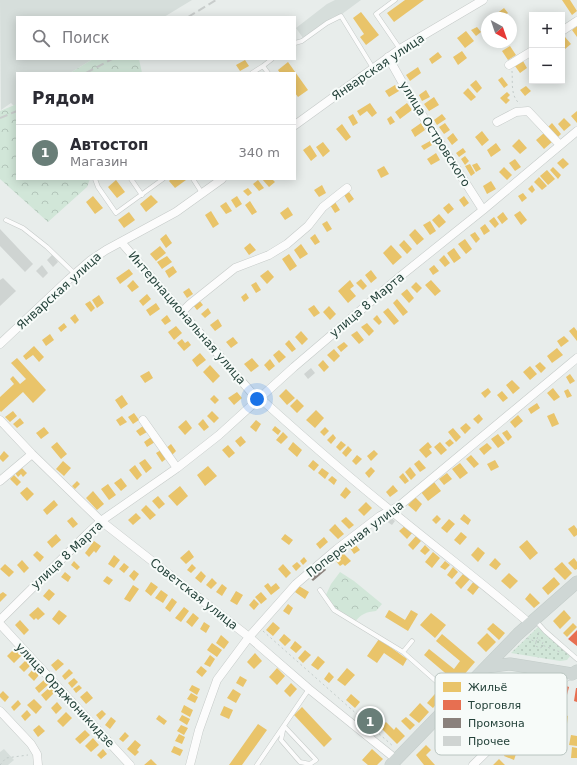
<!DOCTYPE html>
<html lang="ru">
<head>
<meta charset="utf-8">
<style>
  body { margin:0; font-family:"DejaVu Sans",sans-serif; background:#f2f2f3; color:#2b2b33 }
  .controls { position:absolute; right:12px; top:12px; display:grid; overflow:hidden; border-radius:0px; box-shadow:0 2px 10px #0003 }
  .controls button { width:36px; height:36px; display:grid; place-items:center; padding:0; border:0; border-bottom:1px solid #e1e1e2; background:#fff; color:#2b2b33; font:20px sans-serif }
  .compass { position:absolute; left:481px; top:12px; width:36px; height:36px; border-radius:50%; background:#fff; box-shadow:0 2px 10px #0003; rotate:140deg }
  .you { position:absolute; left:257px; top:399px; width:14px; height:14px; margin:-10px; border:3px solid #fff; border-radius:50%; background:#1a73e8; box-shadow:0 0 0 6px #1a73e833 }
  .badge { display:grid; place-items:center; width:26px; height:26px; border-radius:50%; background:#697e78; color:#fff; font-size:13px; font-weight:700 }
  .pin { position:absolute; translate:-50% -50%; border:2px solid #fff; box-shadow:0 1px 4px #0006 }
  .list { margin:0; padding:0; list-style:none }
  h2 { display:flex; justify-content:space-between; align-items:center; height:52px; margin:0; padding:0 16px; font-size:17px }
  h2 small { font-size:13px; font-weight:400; color:#7c7c81 }
  .list li { display:grid; grid-template-columns:26px 1fr auto; gap:12px; align-items:center; box-sizing:border-box; height:56px; padding:0 16px; border-top:1px solid #e1e1e2 }
  .list b { display:block; font-size:15px; white-space:nowrap }
  .list p { margin:0; font-size:13px; white-space:nowrap; color:#7c7c81 }
  .list em { font-size:13px; font-style:normal; color:#7c7c81 }
  .icon { flex:none; width:22px; height:22px; fill:none; stroke:currentColor; stroke-width:2; stroke-linecap:round; stroke-linejoin:round }
  .map { position:relative; flex:none; width:577px; height:765px; overflow:hidden }
  .search { position:absolute; background:#fff; box-shadow:0 2px 10px #0003; left:16px; top:16px; width:280px; height:44px; display:flex; align-items:center; gap:10px; box-sizing:border-box; padding:0 14px; border-radius:0px; color:#7c7c81; font-size:15px }
  .panel { position:absolute; background:#fff; box-shadow:0 2px 10px #0003; left:16px; top:72px; width:280px; height:108px; border-radius:0px }
  .map>svg:first-child { display:block }
  .built { fill:#d6dedb }
  .forest { fill:url(#forest-crowns) }
  .park { fill:url(#park-dots) }
  .homes { fill:#e9c46a }
  .shops { fill:#e76f51 }
  .industry { fill:#8a817c }
  .building { fill:#cfd4d2 }
  .lines { fill:none; stroke-linecap:round; stroke-linejoin:round }
  .service-casing { stroke:#c5cac8; stroke-width:5 }
  .minor-casing { stroke:#c5cac8; stroke-width:9 }
  .primary-casing { stroke:#c3ccc9; stroke-width:13 }
  .path { stroke:#c3ccca; stroke-width:1; stroke-dasharray:2 3; stroke-linecap:butt }
  .service { stroke:#fcfcfc; stroke-width:4 }
  .minor { stroke:#fcfcfc; stroke-width:8 }
  .primary { stroke:#cfd7d5; stroke-width:12 }
  .rail { stroke:#c9cdcc; stroke-width:2; stroke-dasharray:8 4; stroke-linecap:butt }
  .labels { text-anchor:middle; stroke-width:4; stroke-linejoin:round; paint-order:stroke }
  .street-label { font-size:12px; fill:#24423a; stroke:#f7fbf9 }
  .key { fill:#f7fbf9; stroke:#b8c4c0; stroke-width:1 }
  .key-label { font-size:11px; fill:#24423a }
</style>
</head>
<body>
<div class="map">
<svg width="577" height="765" viewBox="0 0 577 765">
  <defs>
    <pattern id="forest-crowns" width="20" height="18" patternUnits="userSpaceOnUse"><rect width="20" height="18" fill="#d1e6d8"/><path d="M2 6a3 3 0 1 1 6 0M12 15a3 3 0 1 1 6 0" fill="none" stroke="#b3c6ba"/></pattern>
    <pattern id="park-dots" width="8" height="8" patternUnits="userSpaceOnUse"><rect width="8" height="8" fill="#d1e6d8"/><path d="M2 2h.1M6 6h.1" fill="none" stroke="#b3c6ba" stroke-width="1.8" stroke-linecap="round"/></pattern>
  </defs>
  <rect width="100%" height="100%" fill="#e8edeb"/>
  <path class="built" d="M0,0h192l-28,17h-147v42h76l-23,14h-53v31l-3,2 -3,-3 -10,7z
    M335,0h26l-19,14 -9,3 -30,21 -7,-10 31,-24z
    M4,749l10,11 -6,5h-8v-13z"/>
  <path class="forest" d="M93,59h46l3,14h-72z
    M17,104v75h73l-3,8 -39,35 -48,-43v-68z
    M340,572l14,9 28,23 -6,7c-10,1 -15,3 -21,11l-21,-12 -9,-13 6,-13z"/>
  <path class="park" d="M538,627l32,29 -3,4 -7,1 -49,-8z"/>
  <path class="homes" d="M405,0h19l-30,22 -7,-9z
    M562,0h8l7,11 -5,4z
    M504,8l4,5 -7,5h-3l-3,-3z
    M361,12l18,23 -13,10 -6,-8 4,-3 -11,-16z
    M577,26v11l-5,-7z
    M477,27l4,5 -5,4 -5,-6z
    M466,31l8,10 -9,7 -8,-10z
    M565,37l6,7 -6,5 -3,-3v-6z
    M510,46l6,9 -8,5 -6,-9z
    M462,51l5,7 -9,7 -5,-8z
    M438,52l4,5 -10,7 -3,-5z
    M245,60l4,6 -9,5 -4,-6z
    M523,61l4,7 -7,5 -5,-7z
    M288,62l20,28 -10,7 -3,-4v-20h-15l-2,-3z
    M418,67l3,6 -11,8 -4,-6z
    M502,77l6,8 -4,3 -6,-8z
    M476,80l6,8 -5,5 -7,-8z
    M395,85l4,6 -10,6 -4,-6z
    M526,86l5,5 -6,5 -5,-6z
    M468,88l8,9 -5,4 -8,-8z
    M426,90l4,7 -8,4 -3,-6z
    M507,92l3,3 -3,3 3,2 -4,4 -6,-6z
    M434,97l5,8 -10,6 -5,-7z
    M370,103l7,10 -5,4 -5,-6 -7,5 -3,-5z
    M407,103l5,7 -12,9 -5,-7z
    M577,111v12l-6,-7z
    M353,114l5,9 -5,3 -5,-9z
    M442,114l4,5 -9,6 -3,-5z
    M391,116l4,6 -5,3 -3,-6z
    M564,118l7,7 -7,6 -6,-7z
    M421,123l4,7 -10,7 -4,-7z
    M445,123l5,7 -6,4 -5,-7z
    M552,123l9,11 -4,4 -9,-11z
    M342,124l9,13 -5,4 -10,-12z
    M482,131l7,9 -7,6 -7,-9z
    M453,133l5,7 -6,5 -5,-7z
    M544,133l8,9 -8,7 -8,-9z
    M519,139l8,9 -7,6 -8,-8z
    M430,141l2,4 -8,5 -3,-4z
    M323,142l7,9 -7,6 -7,-10z
    M496,143l5,7 -10,7 -4,-7z
    M310,145l7,11 -6,5 -8,-11z
    M463,148l3,4 -7,5 -3,-4z
    M436,153l4,7 -9,5 -4,-6z
    M465,156l4,5 -4,4 -4,-6z
    M563,158l6,6 -6,5 -6,-6z
    M515,159l6,8 -6,4 -6,-8z
    M477,163l4,6 -5,3 -4,-7z
    M470,164l5,9 -4,3 -6,-10z
    M384,166l5,8 -8,4 -4,-8z
    M504,167l8,8 -5,5 -8,-8z
    M553,167l8,8 -3,4 -8,-9z
    M547,170l8,9 -7,6 -8,-9z
    M539,177l8,9 -5,4 -8,-8z
    M171,179h13l2,1 -11,8 -6,-7z
    M262,179h10l3,3 -6,5z
    M116,180l9,12 -8,6 -9,-11z
    M258,180l6,8 -5,3 -6,-7z
    M491,181l5,8 -9,5 -4,-8z
    M322,185l4,8 -7,4 -5,-7z
    M532,185l3,5 -3,3 -4,-4z
    M248,188l4,5 -4,3 -5,-5z
    M349,192l5,7 -5,4 -5,-8z
    M523,193l4,5 -5,4 -4,-6z
    M151,195l7,7 -12,10 -6,-8z
    M93,196l10,12 -8,6 -9,-12z
    M237,196l5,8 -6,4 -5,-8z
    M464,196l5,7 -5,4 -5,-7z
    M250,201l7,11 -5,3 -7,-10z
    M226,202l6,9 -6,3 -6,-8z
    M335,202l5,8 -5,3 -5,-8z
    M449,203l5,6 -6,5 -5,-6z
    M288,207l5,8 -8,5 -5,-7z
    M211,211l8,13 -6,4 -8,-13z
    M520,211l7,9 -6,5 -7,-10z
    M129,212l6,8 -11,8 -6,-8z
    M503,212l5,7 -6,5 -5,-7z
    M439,214l7,8 -7,6 -7,-8z
    M494,217l5,7 -4,4 -6,-7z
    M327,221l5,8 -5,3 -5,-8z
    M430,221l6,10 -6,4 -7,-10z
    M485,224l5,7 -6,4 -4,-7z
    M415,229l9,10 -7,6 -8,-10z
    M475,232l5,7 -4,4 -6,-8z
    M166,234l6,9 -6,5 -6,-9z
    M315,234l5,8 -5,3 -5,-7z
    M465,239l7,10 -6,5 -8,-10z
    M404,240l8,9 -5,5 -8,-9z
    M250,243l6,7 -7,5 -5,-7z
    M301,244l7,10 -8,5 -6,-9z
    M391,245l11,12 -9,8 -10,-12z
    M160,246l6,7 -10,8 -6,-7z
    M454,248l7,10 -7,5 -7,-10z
    M289,254l8,12 -7,5 -8,-12z
    M444,255l6,8 -5,4 -6,-7z
    M167,256l5,6 -10,7 -5,-7z
    M434,265l5,6 -6,4 -4,-6z
    M173,266l4,6 -8,6 -4,-7z
    M129,269l4,5 -13,10 -4,-6z
    M268,270l6,7 -7,7 -7,-8z
    M371,270l6,8 -6,5 -6,-8z
    M361,279l6,7 -4,4 -7,-7z
    M133,280l6,7 -7,5 -5,-6z
    M350,280l4,6 -4,3 6,7 -8,7 -10,-12z
    M431,280l10,11 -6,5 -10,-11z
    M256,282l5,8 -5,3 -5,-8z
    M416,282l6,6 -5,5 -6,-6z
    M189,288l4,6 -6,4 -4,-6z
    M407,289l7,9 -5,5 -8,-9z
    M246,293l3,5 -5,4 -3,-5z
    M147,294l4,5 -8,7 -4,-5z
    M99,295l5,8 -7,5 -5,-8z
    M397,299l11,13 -5,4 -10,-13z
    M199,300l4,5 -6,5 -4,-5z
    M90,301l5,7 -4,4 -6,-8z
    M156,303l4,6 -10,7 -4,-6z
    M314,305l6,8 -6,4 -6,-8z
    M329,306l7,8 -6,6 -7,-8z
    M208,308l3,5 -6,5 -4,-4z
    M388,308l11,13 -5,4 -11,-13z
    M75,314l4,6 -4,4 -5,-6z
    M167,315l4,6 -6,4 -4,-5z
    M377,315l5,7 -3,3 -6,-6z
    M218,319l4,7 -7,5 -5,-6z
    M64,323l3,4 -6,5 -3,-4z
    M367,323l7,8 -5,5 -8,-9z
    M176,326l6,7 -8,7 -6,-8z
    M574,327l3,4v10l-8,-10z
    M301,331l7,8 -6,6 -7,-8z
    M357,331l7,9 -5,4 -8,-9z
    M50,334l4,6 -8,6 -4,-6z
    M564,336l5,5 -8,6 -4,-6z
    M233,337l5,6 -7,5 -5,-6z
    M182,339l3,4 3,-2 3,4 -7,6 -7,-8z
    M289,340l7,9 -4,3 -7,-8z
    M344,342l4,4 -7,6 -4,-5z
    M34,346l10,11 -5,5 -6,-7 -7,5 -3,-4z
    M557,348l6,7 -11,8 -5,-7z
    M334,349l6,7 -6,6 -7,-7z
    M279,350l7,7 -7,6 -6,-8z
    M200,353l6,7 -9,7 -5,-7z
    M17,358l29,32 -13,13 -10,-11 -22,20 -1,-1v-14l14,-13 -4,-5 3,-3 7,8 6,-5 -15,-16z
    M252,358l7,8 -8,6 -7,-8z
    M270,359l5,7 -6,5 -5,-6z
    M323,360l6,7 -5,5 -6,-7z
    M540,362l6,6 -5,5 -6,-7z
    M210,365l10,11 -7,7 -10,-11z
    M530,366l7,8 -7,6 -7,-8z
    M149,371l4,7 -8,5 -5,-7z
    M570,374l5,7 -5,3 -4,-7z
    M512,380l8,8 -7,6 -7,-9z
    M488,388l3,4 -6,6 -4,-5z
    M553,388l7,9 -6,4 -7,-8z
    M286,389l9,9 -8,7 -8,-9z
    M568,389l4,7 -5,2 -3,-7z
    M502,391l6,7 -5,4 -6,-7z
    M237,392l5,6 -8,7 -6,-7z
    M122,395l6,9 -7,5 -6,-9z
    M214,395l5,5 -4,4 -5,-5z
    M297,399l7,7 -7,7 -7,-7z
    M537,403l3,5 -9,6 -3,-5z
    M316,410l8,8 -9,10 -9,-8z
    M13,411l4,5 -7,6 -5,-5z
    M212,411l7,7 -5,5 -7,-7z
    M134,413l5,7 -6,4 -5,-7z
    M554,413l5,11 -7,3 -5,-11z
    M479,414l4,5 -5,5 -5,-5z
    M518,415l5,6 -8,7 -5,-6z
    M122,416l5,6 -7,4 -4,-6z
    M20,418l4,5 -7,5 -4,-4z
    M203,419l6,8 -5,4 -6,-7z
    M186,420l6,8 -7,7 -7,-8z
    M256,420l5,4 -5,8 -6,-5z
    M466,423l5,5 -6,6 -5,-6z
    M143,426l4,6 -7,4 -4,-5z
    M275,426l6,5 -3,4 -6,-5z
    M44,427l5,6 -8,6 -5,-6z
    M325,427l4,4 -5,5 -4,-4z
    M453,428l8,9 -5,5 -8,-10z
    M507,430l5,7 -4,4 -6,-8z
    M283,432l5,5 -7,7 -5,-4z
    M333,434l3,4 -5,6 -4,-4z
    M498,434l7,9 -7,5 -7,-9z
    M241,436l5,6 -6,5 -5,-6z
    M151,437l4,5 -8,5 -3,-5z
    M450,439l4,4 -5,4 -4,-4z
    M341,441l5,4 -6,6 -4,-4z
    M57,442l10,12 -6,5 -10,-12z
    M293,442l9,8 -5,7 -9,-8z
    M428,442l4,5 -3,2 3,4 -6,5 -7,-8z
    M440,442l7,8 -6,5 -7,-8z
    M487,443l5,5 -8,7 -5,-6z
    M171,444l5,7 -5,5 -6,-7z
    M228,445l7,8 -6,5 -7,-8z
    M348,446l4,4 -6,7 -4,-4z
    M161,450l6,8 -5,4 -6,-9z
    M374,450l4,4 -7,7 -4,-5z
    M4,451l5,5 -6,6 -3,-3v-3z
    M357,455l5,4 -6,6 -4,-4z
    M471,455l8,9 -5,4 -8,-9z
    M145,459l7,9 -6,5 -7,-10z
    M313,460l6,5 -5,6 -6,-5z
    M419,460l7,8 -6,4 -6,-8z
    M495,460l4,7 -8,4 -4,-7z
    M63,461l8,7 -7,8 -8,-7z
    M460,463l8,10 -8,6 -8,-10z
    M135,465l7,10 -5,5 -8,-10z
    M208,466l9,10 -12,10 -8,-11z
    M21,467l6,6 -4,4 -2,-3 -3,3 -3,-4z
    M371,467l4,4 -6,7 -4,-5z
    M410,467l6,8 -5,5 -6,-8z
    M322,468l7,5 -4,6 -7,-6z
    M403,473l6,8 -4,3 -6,-7z
    M447,473l5,6 -8,6 -5,-6z
    M14,475l7,7 -4,4 -7,-7z
    M332,476l5,4 -3,5 -6,-5z
    M121,478l6,8 -6,5 -7,-8z
    M77,481l3,3 -5,5 -3,-3z
    M434,482l7,9 -13,10 -7,-9z
    M108,484l8,11 -7,5 -8,-11z
    M393,485l5,6 -8,6 -4,-5z
    M180,486l8,10 -11,10 -9,-10z
    M27,487l7,7 -7,7 -7,-8z
    M346,487l5,5 -6,7 -5,-4z
    M93,491l11,13 -7,6 -11,-12z
    M158,496l7,8 -6,5 -7,-8z
    M415,497l7,7 -6,8 -8,-7z
    M54,500l4,5 -11,10 -4,-5z
    M366,502l6,6 -8,8 -6,-6z
    M146,505l10,10 -6,5 -9,-10z
    M136,513l5,5 -8,7 -5,-5z
    M464,514l7,6 -3,5 -8,-6z
    M437,515l4,4 -5,5 -4,-4z
    M72,517l6,7 -5,4 -6,-7z
    M346,517l8,8 -5,4 -8,-8z
    M449,519l6,5 -8,9 -6,-5z
    M335,524l9,10 -6,5 -9,-9z
    M406,525l7,7 -6,7 -8,-8z
    M574,525l3,4v6l-3,2 -6,-8z
    M461,532l6,5 -7,8 -6,-5z
    M56,534l5,6 -9,8 -5,-6z
    M285,534l8,6 -4,5 -8,-6z
    M416,536l5,5 -8,9 -5,-5z
    M324,537l4,5 -8,7 -4,-5z
    M527,540l11,13 -8,7 -11,-13z
    M94,541l7,5 -5,7 -2,-2 -5,6 -4,-4z
    M355,544l5,6 -6,4 -4,-6z
    M425,545l5,5 -5,5 -5,-4z
    M478,547l7,6 -7,9 -7,-7z
    M189,550l5,7 -8,7 -6,-6z
    M37,551l7,6 -4,5 -7,-7z
    M433,552l7,6 -8,10 -7,-6z
    M343,553l8,8 -6,5 -2,-2 -3,2 -5,-6z
    M114,555l6,5 -6,8 -6,-4z
    M304,557l3,4 -4,4 -3,-4z
    M495,558l6,6 -5,6 -7,-5z
    M574,558l3,4v7l-2,1 -7,-7z
    M22,560l7,8 -5,5 -7,-8z
    M74,561l6,6 -3,3 -6,-5z
    M445,561l5,4 -5,5 -5,-3z
    M297,562l4,4 -5,5 -4,-5z
    M562,562l10,11 -7,7 -11,-11z
    M124,563l5,4 -5,6 -5,-4z
    M5,564l9,8 -5,5 -9,-8z
    M192,564l4,4 -5,5 -4,-3z
    M283,564l8,9 -5,5 -8,-9z
    M453,567l5,5 -6,7 -5,-4z
    M134,570l5,4 -5,7 -5,-5z
    M201,571l5,5 -5,7 -6,-5z
    M65,572l6,5 -3,5 -7,-5z
    M509,573l9,8 -8,8 -9,-8z
    M463,574l7,5 -9,10 -6,-6z
    M107,576l6,4 -4,5 -6,-4z
    M554,577l6,7 -12,11 -6,-7z
    M212,578l5,5 -6,6 -5,-4z
    M474,581l6,5 -7,9 -6,-5z
    M151,582l7,5 -7,9 -6,-5z
    M268,583l3,4 5,-4 4,5 -9,7 -7,-9z
    M222,584l5,4 -5,8 -6,-4z
    M133,585l6,4 -9,13 -6,-3z
    M299,586l10,6 -4,7 -10,-7z
    M49,589l6,5 -6,7 -6,-5z
    M161,590l7,5 -5,8 -8,-5z
    M236,591l7,4 -6,10 -7,-4z
    M3,592l4,3 -7,7v-8z
    M261,592l6,7 -6,5 -6,-7z
    M530,593l10,10 -6,5 -9,-9z
    M172,598l5,4 -7,10 -5,-4z
    M254,599l5,5 -5,6 -5,-5z
    M288,604l5,4 -4,7 -6,-4z
    M38,607l7,7 -7,6 -2,-2 -2,2 -5,-5z
    M184,607l5,4 -8,11 -6,-4z
    M59,610l8,6 -8,9 -7,-6z
    M389,610l16,10 6,-10 7,4 -10,17 -23,-14z
    M564,610l7,8 -11,11 -7,-8z
    M193,613l6,5 -7,9 -6,-5z
    M431,613l15,12 -11,13 -15,-13z
    M20,620l9,10 -5,5 -9,-10z
    M204,622l6,4 -4,7 -6,-4z
    M273,622l7,6 -7,8 -7,-6z
    M493,623l12,10 -6,7 -12,-11z
    M573,623l4,4 -10,10 -4,-4z
    M487,633l9,9 -10,10 -9,-9z
    M284,634l7,6 -6,6 -6,-6z
    M442,634l33,28 -18,21 -33,-28 5,-6 25,20 6,-8 -24,-20z
    M221,635l8,7 -5,7 -8,-6z
    M379,639l28,20 -4,7 -19,-13 -7,10 -10,-7z
    M295,641l7,6 -6,6 -6,-5z
    M212,643l10,7 -5,7 -10,-7z
    M17,646l7,7 -10,10 -7,-7z
    M305,650l6,5 -8,8 -5,-5z
    M255,653l7,8 -8,8 -7,-7z
    M210,655l5,4 -5,8 -6,-3z
    M318,656l7,6 -7,8 -7,-5z
    M27,659l5,5 -8,8 -5,-5z
    M58,659l6,5 -8,7 -5,-6z
    M201,666l6,5 -5,6 -6,-5z
    M277,668l8,8 -8,9 -8,-8z
    M347,668l8,7 -10,11 -8,-6z
    M33,669l6,6 -5,6 -6,-6z
    M69,669l4,4 -8,7 -3,-4z
    M329,672l5,5 -5,6 -5,-4z
    M240,676l7,4 -4,7 -7,-4z
    M74,678l4,4 -6,6 -4,-5z
    M44,680l5,4 -10,9 -4,-5z
    M291,683l6,6 -7,8 -6,-6z
    M79,685l3,3 -6,5 -3,-4z
    M192,685l8,4 -3,6 -8,-5z
    M50,687l5,5 -9,9 -5,-6z
    M441,687l5,5 -13,16 -6,-5z
    M233,689l8,5 -5,9 -9,-5z
    M3,691l6,6 -4,5 -5,-5v-3z
    M87,691l6,7 -7,6 -6,-7z
    M191,693l7,4 -3,6 -8,-4z
    M351,694l9,8 -5,6 -9,-8z
    M34,699l8,8 -6,7 -9,-9z
    M18,700l3,4 -7,7 -3,-4z
    M57,702l5,6 -6,6 -5,-6z
    M420,703l9,9 -10,11 -10,-8z
    M184,705l9,5 -3,7 -9,-5z
    M550,705l7,5 -3,2 14,4 -1,8 -29,-7z
    M224,706l9,4 -4,9 -9,-4z
    M302,707l30,32 -8,8 -30,-32z
    M27,710l4,5 -6,6 -4,-5z
    M102,710l4,4 -6,6 -4,-5z
    M66,712l6,6 -9,9 -6,-6z
    M159,715l8,6 -3,4 -8,-6z
    M182,715l8,4 -3,6 -8,-5z
    M111,717l5,4 -6,8 -5,-4z
    M406,717l9,8 -5,5 -9,-9z
    M386,722l8,8 2,-3 9,9 -8,8 -16,-16z
    M258,724l9,6 -25,35h-13z
    M39,725l6,6 -7,6 -5,-7z
    M181,725l7,3 -4,7 -7,-4z
    M85,730l5,5 -10,9 -5,-5z
    M125,732l4,4 -6,6 -4,-3z
    M179,734l6,3 -3,7 -7,-3z
    M571,735l6,1v10l-8,-1z
    M93,738l6,7 -8,7 -6,-6z
    M135,740l6,5 -4,5 2,2 -4,4 -8,-7z
    M426,745l5,5 -5,5 9,10h-11l-8,-10z
    M174,746l9,4 -3,6 -9,-4z
    M572,747l5,1v10h-6z
    M103,749l4,5 -6,5 -4,-4z
    M372,749l11,10 -6,6h-9l-6,-5z
    M506,751l10,3 -2,6 -10,-4z
    M151,759l6,6h-13z
    M499,759l6,6h-12z"/>
  <path class="shops" d="M577,630v16l-9,-7z
    M561,684l8,3 -2,8 -5,-1 1,-5 -3,-1z
    M576,688h1v14l-3,-1z
    M368,708l12,10 -6,8 -12,-10z"/>
  <path class="industry" d="M323,565l3,5 -13,11 -4,-4z"/>
  <path class="building" d="M0,229l33,35 -8,8 -25,-26z
    M52,255l6,7 -5,5 -6,-7z
    M42,265l6,8 -5,5 -7,-7z
    M3,278l13,13 -16,15v-26z
    M311,368l4,5 -7,6 -4,-5z
    M389,516l6,5 -3,4 -6,-4z"/>
  <g class="lines">
    <defs>
      <path id="service" d="M395,0l-19,14 24,35
        M295,43l7,-2 25,-18 14,-7 32,52
        M252,73l11,-7
        M268,73l-5,-7 9,-7
        M95,179l3,8 18,26 47,-34
        M131,179l11,16
        M193,179l9,14
        M6,220l17,8 24,19 28,27
        M320,590l14,20 69,42
        M536,621l9,10 32,28
        M412,641l-9,11 51,45
        M284,726l32,34 -6,4 -10,-2 -19,-22z
        M257,765l52,-76"/>
      <path id="minor" d="M562,31l15,-10
        M388,57l22,39 73,114
        M509,65l23,-14
        M497,122l19,-10 12,-1 32,34
        M295,125l105,-76 83,-49
        M121,242l130,150 10,7c42,38 84,75 129,111 46,38 94,74 139,113
        M182,312l8,-8 45,-36 34,-13 18,-11 21,-18 15,-19 24,-19
        M0,344l68,-64 23,-20 15,-10 70,-38 46,-33
        M0,420l32,34 69,67 148,116 60,52 88,71
        M143,420l34,48
        M0,481l32,-27
        M0,620l87,-86 14,-13 76,-53 42,-33 75,-68 108,-92 81,-65 94,-79
        M0,624l130,141
        M0,711l31,33 6,10 1,11
        M190,765l9,-35 18,-50 32,-43 47,-53 41,-35 43,-33 19,-10 178,-148
        M473,765l86,-84 12,-7"/>
      <path id="primary" d="M486,667l24,-3 62,10 5,-3
        M391,765l127,-131 59,-52"/>
    </defs>
    <use href="#service" class="service-casing"/>
    <use href="#minor" class="minor-casing"/>
    <use href="#primary" class="primary-casing"/>
    <path class="path" d="M512,71c1,11 -2,25 8,33
      M263,631l131,116
      M527,638l9,4 -1,4 6,2 1,-3 18,7
      M537,639l2,-7
      M536,642l1,-3 6,3 -1,3
      M0,765l6,-7 22,-3"/>
    <use href="#service" class="service"/>
    <use href="#minor" class="minor"/>
    <use href="#primary" class="primary"/>
    <path class="rail" d="M188,17l28,-17
      M86,73l26,-14
      M0,118l17,-7"/>
  </g>
  <g class="labels">
    <g class="street-label">
      <text transform="translate(378 67) rotate(-34)" y="4">Январская улица</text>
      <text transform="translate(435 134) rotate(58)" y="4">улица Островского</text>
      <text transform="translate(59 291) rotate(-42)" y="4">Январская улица</text>
      <text transform="translate(367 305) rotate(-40)" y="4">улица 8 Марта</text>
      <text transform="translate(187 318) rotate(49)" y="4">Интернациональная улица</text>
      <text transform="translate(355 539) rotate(-37)" y="4">Поперечная улица</text>
      <text transform="translate(67 555) rotate(-43)" y="4">улица 8 Марта</text>
      <text transform="translate(194 594) rotate(38)" y="4">Советская улица</text>
      <text transform="translate(65 695) rotate(47)" y="4">улица Орджоникидзе</text>
    </g>
  </g>
  <rect x="435" y="673" width="132" height="82" rx="6" class="key"/>
  <rect x="443" y="682" width="18" height="10" fill="#e9c46a"/>
  <rect x="443" y="700" width="18" height="10" fill="#e76f51"/>
  <rect x="443" y="718" width="18" height="10" fill="#8a817c"/>
  <rect x="443" y="736" width="18" height="10" fill="#cfd4d2"/>
  <g class="key-label">
    <text x="468" y="691">Жильё</text>
    <text x="468" y="709">Торговля</text>
    <text x="468" y="727">Промзона</text>
    <text x="468" y="745">Прочее</text>
  </g>
</svg>
<div class="controls">
<button>+</button>
<button>−</button>
</div>
<svg class="compass" viewBox="-18 -18 36 36"><path d="M0-13l5 13h-10z" fill="#e53935"/><path d="M0 13l5-13h-10z" fill="#7c7c81"/></svg>
<div class="you"></div>
<div class="pin badge" style="left:370px;top:721px">1</div>
<div class="search"><svg class="icon" aria-label="search" viewBox="0 0 24 24"><circle cx="10" cy="10" r="6"/><path d="M15 15l6 6"/></svg>Поиск</div>
<section class="panel">
<h2>Рядом<small></small></h2>
<ul class="list">
<li><span class="badge">1</span><div><b>Автостоп</b><p>Магазин</p></div><em>340 m</em></li>
</ul>
</section>
</div>
</body>
</html>
